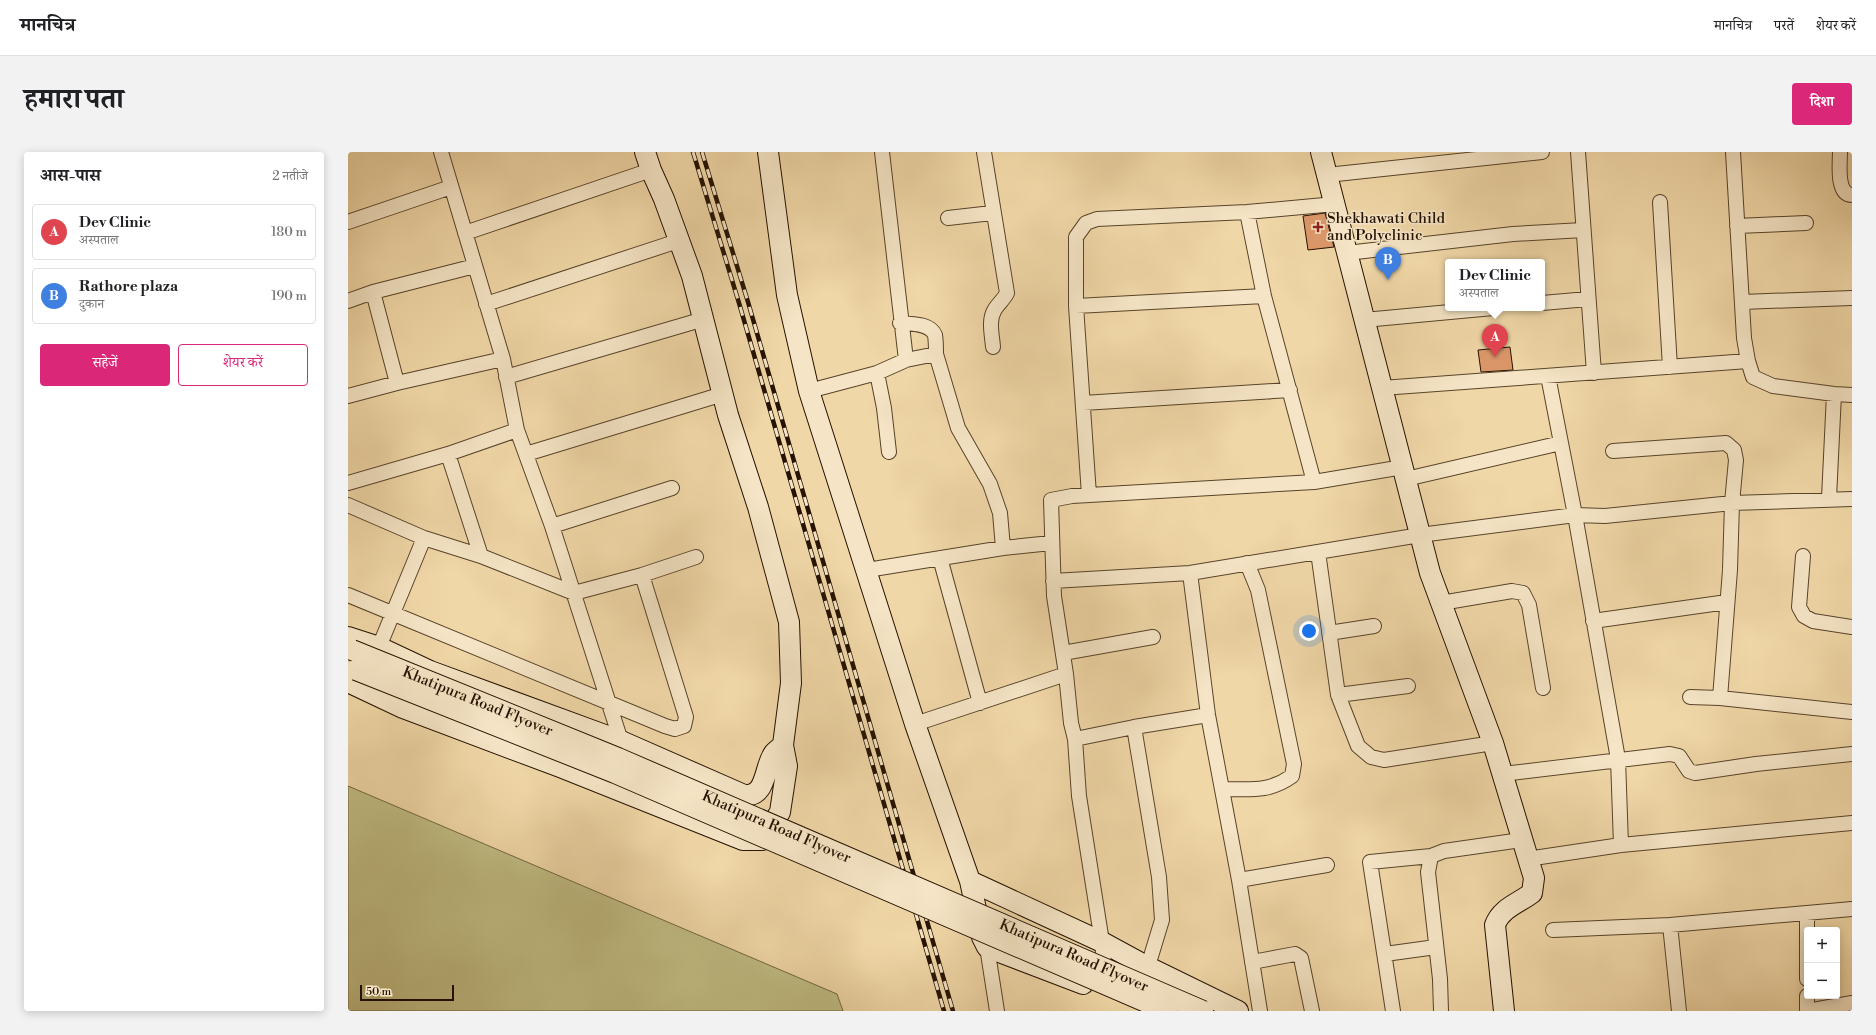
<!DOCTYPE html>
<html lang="hi">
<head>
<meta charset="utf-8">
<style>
  body { margin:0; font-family:"Libre Bodoni","Noto Serif Devanagari",serif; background:#f2f2f2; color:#202124 }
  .controls { position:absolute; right:12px; bottom:12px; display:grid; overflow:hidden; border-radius:4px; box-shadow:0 2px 10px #0003 }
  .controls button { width:36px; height:36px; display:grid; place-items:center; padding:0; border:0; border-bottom:1px solid #e0e0e0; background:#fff; color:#202124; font:20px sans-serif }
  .scale { position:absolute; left:12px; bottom:10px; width:94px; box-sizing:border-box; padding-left:4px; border:2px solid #251200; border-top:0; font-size:11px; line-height:14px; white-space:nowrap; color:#251200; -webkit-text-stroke:3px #f5e5c6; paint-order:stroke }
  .you { position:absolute; left:961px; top:479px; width:14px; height:14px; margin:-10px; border:3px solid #fff; border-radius:50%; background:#1a73e8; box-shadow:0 0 0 6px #1a73e833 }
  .badge { display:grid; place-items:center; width:26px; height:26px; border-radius:50%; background:#db2777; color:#fff; font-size:13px; font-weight:700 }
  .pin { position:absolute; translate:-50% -33px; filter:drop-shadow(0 1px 2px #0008) }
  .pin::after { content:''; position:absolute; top:21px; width:14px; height:12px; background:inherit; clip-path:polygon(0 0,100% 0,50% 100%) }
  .popup { position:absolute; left:1097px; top:107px; width:100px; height:52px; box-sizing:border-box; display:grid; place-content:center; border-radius:4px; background:#fff; filter:drop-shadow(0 1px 3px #0005); font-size:13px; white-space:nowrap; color:#757577 }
  .popup b { font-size:15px; color:#202124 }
  .popup::after { content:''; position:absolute; left:50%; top:100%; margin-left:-8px; border:8px solid transparent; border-top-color:#fff }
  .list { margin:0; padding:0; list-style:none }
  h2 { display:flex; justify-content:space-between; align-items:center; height:52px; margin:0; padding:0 16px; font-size:17px }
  h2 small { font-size:13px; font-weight:400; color:#757577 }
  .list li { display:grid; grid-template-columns:26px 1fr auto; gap:12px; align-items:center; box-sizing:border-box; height:56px; margin:0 8px 8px; padding:0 8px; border:1px solid #e0e0e0; border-radius:4px }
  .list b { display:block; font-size:15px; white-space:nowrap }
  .list p { margin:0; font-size:13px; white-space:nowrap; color:#757577 }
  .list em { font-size:13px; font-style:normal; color:#757577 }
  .actions { display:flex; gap:8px; padding:12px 16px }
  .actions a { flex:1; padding:9px 0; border:1px solid #db2777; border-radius:4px; text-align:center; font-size:14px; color:#db2777 }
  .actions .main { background:#db2777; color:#fff }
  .map { position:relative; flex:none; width:1504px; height:859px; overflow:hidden; border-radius:4px }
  header { display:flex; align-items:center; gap:24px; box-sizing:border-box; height:56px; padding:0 20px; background:#fff; border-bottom:1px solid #e0e0e0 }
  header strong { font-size:19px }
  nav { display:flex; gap:22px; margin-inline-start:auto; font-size:14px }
  .intro { display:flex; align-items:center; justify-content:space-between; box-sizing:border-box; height:96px; padding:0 24px }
  h1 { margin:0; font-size:28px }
  .button { padding:10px 18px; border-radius:4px; background:#db2777; color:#fff; font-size:14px; font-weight:700 }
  main { display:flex; gap:24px; padding:0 24px }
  aside { flex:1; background:#fff; border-radius:4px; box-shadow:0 2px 10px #0003 }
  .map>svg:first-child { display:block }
  .green { fill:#c0bc83; stroke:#726742 }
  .building { fill:#db976a; stroke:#251200 }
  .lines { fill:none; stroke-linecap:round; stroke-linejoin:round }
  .street-casing { stroke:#58432a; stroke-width:16 }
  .secondary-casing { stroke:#251200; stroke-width:22 }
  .street { stroke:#f5e5c6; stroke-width:14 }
  .secondary { stroke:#f5e5c6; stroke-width:20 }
  .rail-casing { stroke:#251200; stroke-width:4.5 }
  .rail { stroke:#f5e5c6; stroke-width:3; stroke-dasharray:9; stroke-linecap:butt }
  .secondary-bridge-casing { stroke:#251200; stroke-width:22; stroke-linecap:butt }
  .secondary-bridge { stroke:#f5e5c6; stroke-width:20 }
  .poi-dot { fill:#8f2418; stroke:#f5e5c6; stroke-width:1.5 }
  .labels { text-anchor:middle; stroke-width:3; stroke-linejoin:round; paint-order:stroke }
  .poi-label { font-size:15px; fill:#251200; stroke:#f5e5c6; text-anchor:start }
  .street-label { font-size:15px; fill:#251200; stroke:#f5e5c6 }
</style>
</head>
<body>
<header>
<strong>मानचित्र</strong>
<nav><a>मानचित्र</a><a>परतें</a><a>शेयर करें</a></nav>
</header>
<div class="intro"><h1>हमारा पता</h1><a class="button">दिशा</a></div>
<main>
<aside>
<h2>आस-पास<small>2 नतीजे</small></h2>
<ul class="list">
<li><span class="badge" style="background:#e0444e">A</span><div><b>Dev Clinic</b><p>अस्पताल</p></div><em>180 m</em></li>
<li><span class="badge" style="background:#3f7fe0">B</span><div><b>Rathore plaza</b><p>दुकान</p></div><em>190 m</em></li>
</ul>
<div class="actions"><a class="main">सहेजें</a><a>शेयर करें</a></div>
</aside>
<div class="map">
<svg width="1504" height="859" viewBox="0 0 1504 859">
  <rect width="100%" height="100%" fill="#f0d7a7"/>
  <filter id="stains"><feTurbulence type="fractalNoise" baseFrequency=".005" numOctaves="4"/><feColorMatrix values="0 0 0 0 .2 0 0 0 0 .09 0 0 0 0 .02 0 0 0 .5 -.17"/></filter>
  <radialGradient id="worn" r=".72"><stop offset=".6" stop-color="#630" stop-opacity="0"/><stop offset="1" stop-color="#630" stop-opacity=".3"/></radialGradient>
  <path class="green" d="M0,634l489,208 6,17h-495z"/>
  <path class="building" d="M977,61l9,34 -26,3 -5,-34z
    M1162,195l3,23 -32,2 -3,-22z"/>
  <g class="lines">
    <defs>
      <path id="street" d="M93,0l62,207 14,71 35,96 69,215
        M534,0l24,208
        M636,0l23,141c-3,6 -8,10 -12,16 -7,11 -3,25 -2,38
        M1230,0l16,221
        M1385,0l11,186 4,23 5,16 20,9 61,8 18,1
        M1492,0c0,11 -4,43 12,43
        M979,23l215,-23
        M1312,50l10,165
        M899,60l17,84 50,186
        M600,66l44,-5
        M0,70l103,-35
        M1389,74l69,-3
        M117,81l186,-63
        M999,101l166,-19 70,-4
        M25,140l24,91
        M0,149l25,-9 102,-26
        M1394,150l110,-4
        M1194,151l46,-4
        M138,152l192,-63
        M728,154l188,-10
        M1016,168l129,-12
        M552,171c11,1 30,0 35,12 1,6 1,13 1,19
        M529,221l7,35 5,44
        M1200,224l27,139 43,244 3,86
        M158,225l198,-58
        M1034,236l366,-27
        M461,239l68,-18 29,-13 30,-6 22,74 32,56 10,29 3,35
        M0,244l49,-13 106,-24
        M735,251l207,-13
        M1265,299l113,-8 8,7 2,10 -4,43 -2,67 -10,128 132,14
        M100,302l33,102
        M178,302l197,-60
        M1058,327l155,-36
        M0,331l100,-29 69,-24
        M741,343l-13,-189v-69l10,-14 11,-4 150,-7 88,-8
        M1481,346l5,-104
        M0,353l76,33 57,18 93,37 68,-18 54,-18
        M204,374l120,-38
        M970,400l20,143 20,51 13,11 13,3 109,-17
        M1455,404l-4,51 5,9 9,5 39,6
        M592,406l40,145
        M519,418l136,-22 48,-5
        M842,421l18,142 31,165 21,131
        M705,429l137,-8 230,-38 155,-20 30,1 127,-13 120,-4
        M0,443l317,131 10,3 9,-3 2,-9 -44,-142
        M1093,451l71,-12 11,2 6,12 14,83
        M1245,469l134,-19
        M981,481l45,-7
        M31,495l45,-109
        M715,501l90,-16
        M990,543l70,-9
        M1342,545l30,1
        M567,572l151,-50
        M786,575l25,150 3,43 -17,56
        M727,587l59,-12 74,-12
        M1155,622l167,-20 9,2 10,15 6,2 61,-9 96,-10
        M874,637c27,0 46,4 70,-13l2,-12 -36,-174 -11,-27
        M1179,707l94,-14 231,-22
        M891,728l88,-15
        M1459,761v66
        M1322,773l9,86
        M1205,778l117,-5 182,-16
        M639,795l10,64
        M1037,802l51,-7
        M904,810l43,-8 6,4 11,53
        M757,824l-3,-34 -23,-146 -4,-57 -4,-16 -5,-49 -12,-78 -3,-96 21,-4 242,-14 89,-15
        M1459,844v15
        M1045,859l-23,-149 61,-6
        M1093,859l-1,-32 -12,-107 3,-16 13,-5 77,-11
        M1459,859l45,-8"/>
      <path id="secondary" d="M420,0l19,143 22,96 106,333 55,157 12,56 5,10 7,3 89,34
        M973,0l109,421 63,170 41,135 -2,15c-13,10 -31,15 -37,32l9,86
        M0,485l31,10 51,24 191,70 123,54c23,3 20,-29 30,-42 3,-3 6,-5 9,-8
        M0,530l55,26 157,59 183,73h19l18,-28 7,-46 -4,-21 8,-62 -2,-61 -31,-115 -30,-92 -36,-139 -28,-77 -13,-29 -6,-18
        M622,729l132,61 46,25 90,44"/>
    </defs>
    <use href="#street" class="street-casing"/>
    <use href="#secondary" class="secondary-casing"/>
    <use href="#street" class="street"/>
    <use href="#secondary" class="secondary"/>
    <defs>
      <path id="rail" d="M345,0l46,151 205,708
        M354,0l46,150 205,709"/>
    </defs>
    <use href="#rail" class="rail-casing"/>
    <use href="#rail" class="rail"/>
    <defs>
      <g id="secondary-bridge">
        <path id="s1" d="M4,498l266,108 585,253"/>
        <path d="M8,518l259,103 552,238"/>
      </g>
    </defs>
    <use href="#secondary-bridge" class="secondary-bridge-casing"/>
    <use href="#secondary-bridge" class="secondary-bridge"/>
  </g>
  <path class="poi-dot" d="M968 69h4v4h4v4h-4v4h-4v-4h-4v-4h4z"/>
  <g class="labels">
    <g class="poi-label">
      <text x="979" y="71">Shekhawati Child<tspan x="979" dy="17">and Polyclinic</tspan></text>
    </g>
    <g class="street-label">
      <text dy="5" stroke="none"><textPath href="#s1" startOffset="136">Khatipura Road Flyover</textPath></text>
      <text dy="5" stroke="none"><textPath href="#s1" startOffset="460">Khatipura Road Flyover</textPath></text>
      <text dy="5" stroke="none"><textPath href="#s1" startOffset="784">Khatipura Road Flyover</textPath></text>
    </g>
  </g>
  <rect width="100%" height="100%" filter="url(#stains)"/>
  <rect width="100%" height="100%" fill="url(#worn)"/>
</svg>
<div class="controls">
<button>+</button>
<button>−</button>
</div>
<div class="scale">50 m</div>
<div class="you"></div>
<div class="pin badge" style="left:1147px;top:205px;background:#e0444e">A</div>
<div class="popup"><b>Dev Clinic</b>अस्पताल</div>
<div class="pin badge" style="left:1040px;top:128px;background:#3f7fe0">B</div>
</div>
</main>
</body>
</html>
